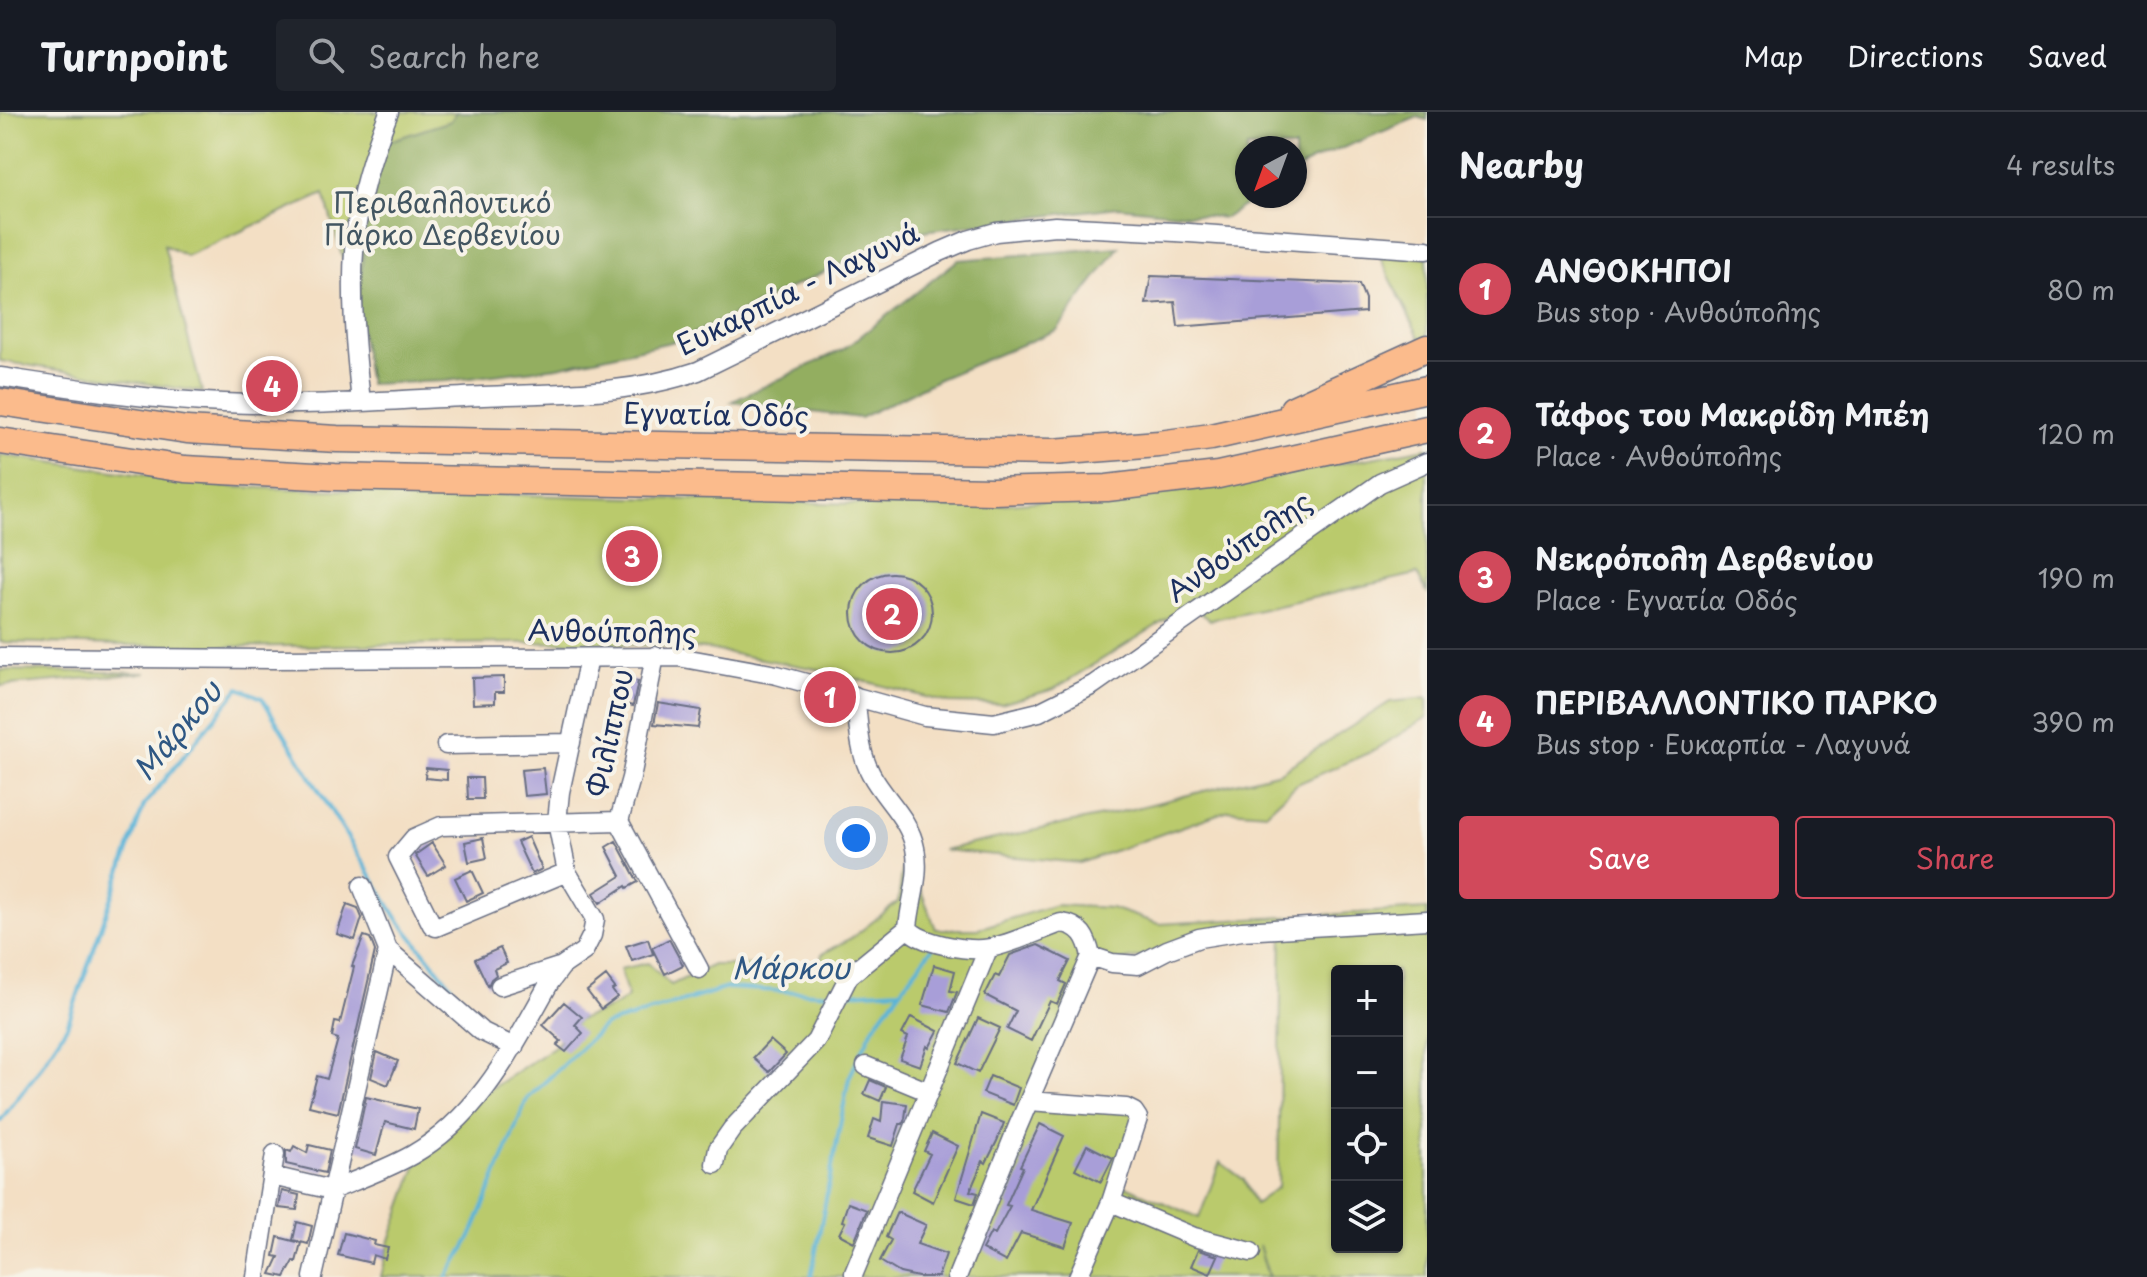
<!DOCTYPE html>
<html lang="en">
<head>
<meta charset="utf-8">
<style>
  body { margin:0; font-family:"Playpen Sans",sans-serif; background:#20242c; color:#f1f3f6 }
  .controls { position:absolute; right:24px; bottom:24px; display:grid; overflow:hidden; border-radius:8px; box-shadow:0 2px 6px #0004 }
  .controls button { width:72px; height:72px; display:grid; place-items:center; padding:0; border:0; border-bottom:2px solid #363941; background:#171b24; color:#f1f3f6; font:40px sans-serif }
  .compass { position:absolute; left:1235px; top:24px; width:72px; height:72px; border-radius:50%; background:#171b24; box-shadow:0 2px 6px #0004; rotate:221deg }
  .you { position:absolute; left:856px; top:726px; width:28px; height:28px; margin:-20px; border:6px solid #fff; border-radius:50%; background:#1a73e8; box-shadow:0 0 0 12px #1a73e833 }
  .badge { display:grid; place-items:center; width:52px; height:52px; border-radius:50%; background:#d1495b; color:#fff; font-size:26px; font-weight:700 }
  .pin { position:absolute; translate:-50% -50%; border:4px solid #fff; box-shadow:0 2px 8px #0006 }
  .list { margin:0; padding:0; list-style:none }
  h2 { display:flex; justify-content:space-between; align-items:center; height:104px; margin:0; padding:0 32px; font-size:34px }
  h2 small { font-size:26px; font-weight:400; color:#9ea1a6 }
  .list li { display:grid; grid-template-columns:52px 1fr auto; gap:24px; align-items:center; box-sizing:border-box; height:144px; padding:0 32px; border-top:2px solid #363941 }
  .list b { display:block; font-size:30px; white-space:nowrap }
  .list p { margin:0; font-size:26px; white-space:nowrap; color:#9ea1a6 }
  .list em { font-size:26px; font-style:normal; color:#9ea1a6 }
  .actions { display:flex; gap:16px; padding:24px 32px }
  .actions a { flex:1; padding:18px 0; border:2px solid #d1495b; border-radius:8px; text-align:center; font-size:28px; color:#d1495b }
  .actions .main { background:#d1495b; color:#fff }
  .icon { flex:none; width:44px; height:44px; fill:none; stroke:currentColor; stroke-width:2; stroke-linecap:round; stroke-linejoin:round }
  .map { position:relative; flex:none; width:1427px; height:1165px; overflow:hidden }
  header { display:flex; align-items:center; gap:48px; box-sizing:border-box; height:112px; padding:0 40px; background:#171b24; border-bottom:2px solid #363941 }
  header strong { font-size:38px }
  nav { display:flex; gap:44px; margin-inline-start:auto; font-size:28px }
  .search { width:560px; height:72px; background:#20242c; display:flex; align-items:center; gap:20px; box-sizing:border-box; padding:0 28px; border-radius:8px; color:#9ea1a6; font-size:30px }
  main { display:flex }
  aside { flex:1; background:#171b24 }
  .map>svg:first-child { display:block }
  .green { fill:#baca6c; stroke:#6a7c65; stroke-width:2; fill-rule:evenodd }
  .forest { fill:#93ae60; stroke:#576e5f; stroke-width:2 }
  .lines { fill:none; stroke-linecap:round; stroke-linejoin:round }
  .stream { stroke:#5ab4d8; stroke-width:4 }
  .building { fill:#a89ed8 }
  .minor-casing { stroke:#676d82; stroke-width:21 }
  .highway-casing { stroke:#676d82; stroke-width:29 }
  .minor { stroke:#fff; stroke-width:18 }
  .highway { stroke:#fbbb8c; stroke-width:26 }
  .labels { text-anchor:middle; stroke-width:8; stroke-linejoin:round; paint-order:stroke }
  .park-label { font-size:28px; fill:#435662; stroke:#f7f3e8 }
  .street-label { font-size:28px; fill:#1b2f5e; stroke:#f7f3e8 }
  .water-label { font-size:30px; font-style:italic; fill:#2e5783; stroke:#f7f3e8 }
</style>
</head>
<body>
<header>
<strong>Turnpoint</strong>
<div class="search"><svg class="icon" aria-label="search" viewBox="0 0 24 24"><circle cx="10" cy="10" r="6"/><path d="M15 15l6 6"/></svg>Search here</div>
<nav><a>Map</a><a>Directions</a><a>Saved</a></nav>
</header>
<main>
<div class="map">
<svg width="1427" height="1165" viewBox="0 0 1427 1165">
  <rect width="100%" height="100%" fill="#f7f3e8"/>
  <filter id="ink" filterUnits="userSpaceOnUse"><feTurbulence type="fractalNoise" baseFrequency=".0125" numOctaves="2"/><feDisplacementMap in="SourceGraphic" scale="16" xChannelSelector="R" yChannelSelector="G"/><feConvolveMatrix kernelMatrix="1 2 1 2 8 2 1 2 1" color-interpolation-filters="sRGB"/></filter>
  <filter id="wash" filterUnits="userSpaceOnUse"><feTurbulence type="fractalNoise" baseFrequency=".006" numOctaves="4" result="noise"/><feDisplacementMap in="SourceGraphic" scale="32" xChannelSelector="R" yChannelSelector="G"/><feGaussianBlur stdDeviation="1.8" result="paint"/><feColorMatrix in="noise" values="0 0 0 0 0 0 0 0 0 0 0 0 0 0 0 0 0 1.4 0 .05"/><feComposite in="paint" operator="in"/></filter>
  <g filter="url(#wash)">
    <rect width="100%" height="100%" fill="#f3dfc4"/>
    <path class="green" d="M0,0h662l-293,272 -12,-75 -33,-115 -138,62 -22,-11 38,147 -202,-31z
      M1379,143l48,2v81l-6,3z
      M1427,336v144l-10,-18 -207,46 -20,-15 -136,84 -53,15 -52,-1 -127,-33 -115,-21 -124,-7 -375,5 -208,-5v-187l227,32 743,20 241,-20z
      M0,558l146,3 -146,13z
      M1427,586v19l-52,33 -78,34 -31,29 -37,-3 -149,53 -137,-13 173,-37 164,-41 110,-70z
      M905,738l31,79h41l78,-24 56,3 48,16 268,-15v368h-158l-10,-32 9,32h-887l9,-37 39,-110 126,-84 24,-26 36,-14 13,-9 -8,-28 28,-6 23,22 42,-20h107l2,-11 31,-17 45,-35zM1282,816l-4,259 -23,17 -11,-24 -24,-18 -21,56 -78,-34 22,-74 -113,-10 61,-143 21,6zM1337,859h60v276h-60z"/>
    <path class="forest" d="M456,0h971v8l-9,-3 -107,44 -16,11v-24h-48v48h11l-33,22 -107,-11 -211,26 -227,107 -122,27 -112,14 -77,3 -12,-75 19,-164 75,-24z
      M1119,135l-62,83 -118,49 -79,39 -129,-16 113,-53 114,-89z"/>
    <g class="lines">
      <path class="stream" d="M847,881l54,-3 31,-42
        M0,1009l36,-47 31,-48 77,-221 95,-117 23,10 135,220 73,92
        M447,1165l24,-40 56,-138 78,-74 122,-37 107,6
        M811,1165l38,-199 25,-52 27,-36"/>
    </g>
    <g id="blocks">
      <path class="building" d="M1151,164l208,8 6,15v13l-187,15 -3,-25 -29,2z
        M852 501a40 40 0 1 1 80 0a40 40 0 1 1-80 0Z
        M504,565v15h-9v11l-22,1 -1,-26z
        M617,565l21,4 -5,25 -21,-5z
        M658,591l43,7 -3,18 -44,-4z
        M426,656l21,2v10l-22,-2z
        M543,656l3,26 -22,2 -3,-26z
        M467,666h15l1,21h-15z
        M528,725l14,32 -10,5 -15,-32z
        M483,726l4,20 -18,4 -4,-20z
        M616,729l22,41 -11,6 -1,-2 -26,17 -6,-10 27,-17 -15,-29z
        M432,731l14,22 -18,11 -13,-21z
        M472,758l11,23 -17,8 -11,-23z
        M347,792l11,4 4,10 -7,22 -18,-6z
        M364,824l6,2 5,13 -37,162 -29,-7 8,-30 10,3 11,-40 -6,-2 3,-15 5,1 14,-56 -2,-1z
        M648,827l5,15 -21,7 -6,-15z
        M669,827l14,26 -18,9 -13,-26z
        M1038,833l32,16 -10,20 6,3 -9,20 -7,-3 -19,40 -24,-12 9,-18 -31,-16 10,-20 4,2 11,-22z
        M500,836l7,15 -13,6 2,6 -5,4 -3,7 -13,-27z
        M934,853l21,6 -5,20 7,1 -8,20 -27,-7z
        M606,864l9,12 -3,2 5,7 -16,12 -14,-18z
        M564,890l18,15 -7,8 8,8 -17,19 -9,-7 4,-4 -18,-16z
        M911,905l27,14 -9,17 -2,-2 -7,20 -20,-7 8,-22 -6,-3z
        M978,906l22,10 -22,45 -21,-10z
        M770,928l16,14 -17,18 -16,-14z
        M377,940l21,9 -10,24 -17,-7z
        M990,964l29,12 -6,17 -30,-12z
        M870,968l16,7 -6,14 -16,-7z
        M366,985l52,12 -4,20 -29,-7 -9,33 -21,-6z
        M883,989l24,3 -2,14 -2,6h-3l-7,22 -25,-8 6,-19 7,3z
        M981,1002l23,9 -7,18 -11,22 -3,-2 -13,30 8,2 -4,11 -18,-6z
        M1040,1012l24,12 -33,74 42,13 -8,24 -44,-14 -15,29 -24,-13 9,-17 4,2 15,-28 -4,-1 17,-38 -3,-1z
        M932,1021l26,13 -25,56 -21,-11 18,-37 -6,-3z
        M309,1033l21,5 -5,23 -39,-9v-14l5,2 3,-6 13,7z
        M1087,1033l26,13 -12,24 -26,-13z
        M282,1079l17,4 -2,15 -18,-2z
        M848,1091l19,7 -13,32 -15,-8 6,-12 -3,-1z
        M897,1100l29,13 -9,19 29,10 -8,23h-20l-18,-4 -20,-12 11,-21 -5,-3z
        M297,1110l15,4 -4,18 -15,-4z
        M344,1121l31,8 -1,4 14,3 -3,11 -12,-4 -2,8 -33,-8z
        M278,1125l23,6 -5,19 -2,-1 -9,16 -14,-3 8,-17 -5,-1z
        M1198,1138l20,6 -8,18 -19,-8z"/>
    </g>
  </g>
  <g filter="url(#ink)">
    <use href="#blocks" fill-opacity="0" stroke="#676d82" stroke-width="2"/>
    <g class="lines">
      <defs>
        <path id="minor" d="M0,265c74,11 148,23 223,26 86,4 173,-3 260,-7 72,-3 146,-1 215,-25l242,-119 28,-12 28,-8 59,-6 120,6 252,18
          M361,290c-6,-56 -12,-115 -5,-172 5,-41 18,-80 33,-118
          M0,545l274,2 404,-2 99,18 148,41 69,7 45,-11 54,-27 287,-202 47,-21
          M855,584c4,27 3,54 16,78 14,26 38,44 44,74 6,28 -5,53 -7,80 11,16 63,24 82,20 24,-5 48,-17 71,-25 20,2 26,15 30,33l-73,170 -61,151
          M446,633l125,-2
          M619,709l12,-43 24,-122
          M619,709l80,148
          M567,760l-131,55 -4,-2 -34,-68 16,-19 27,-12 178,-5
          M362,774l26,64 93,81 33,16
          M1091,844l21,7 26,2 29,-15 32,-12 43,-7 185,-11
          M500,874l62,-20
          M866,954l63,26
          M1029,989l97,7 8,4 4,6 -27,84 -33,75
          M715,1052l3,-15 14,-20 84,-88 33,-65 59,-48
          M272,1064l60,14
          M332,1078c27,-11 55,-21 80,-35 68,-39 101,-108 138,-173l12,-16 22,-15 8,-16 3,-16 -28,-47 -10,-50 3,-30 29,-134
          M1111,1090l83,35 57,15
          M854,1161l134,-324
          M256,1165l19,-123
          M313,1165l75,-327"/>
        <path id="highway" d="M0,290l187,28 150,9 715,13 107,-8 52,-7 216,-48
          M1293,297l134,-61
          M0,329l185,28 150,8 657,14 115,-3 111,-13 209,-46"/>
      </defs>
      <use href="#minor" class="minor-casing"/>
      <use href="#highway" class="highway-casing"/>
      <use href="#minor" class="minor"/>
      <use href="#highway" class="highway"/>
    </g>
  </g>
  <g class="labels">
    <g class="park-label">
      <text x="442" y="101">Περιβαλλοντικό<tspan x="442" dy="32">Πάρκο Δερβενίου</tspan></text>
    </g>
    <g class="street-label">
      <text transform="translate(798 177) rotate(-26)" y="10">Ευκαρπία - Λαγυνά</text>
      <text transform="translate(716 303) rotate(1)" y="10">Εγνατία Οδός</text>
      <text transform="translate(1239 435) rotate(-35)" y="10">Ανθούπολης</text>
      <text transform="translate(612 520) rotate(1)" y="10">Ανθούπολης</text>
      <text transform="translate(610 621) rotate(-78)" y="10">Φιλίππου</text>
    </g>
    <g class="water-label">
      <text transform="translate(178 619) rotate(-50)" y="10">Μάρκου</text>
      <text x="791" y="867">Μάρκου</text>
    </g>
  </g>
</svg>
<div class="controls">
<button>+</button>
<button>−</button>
<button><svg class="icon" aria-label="locate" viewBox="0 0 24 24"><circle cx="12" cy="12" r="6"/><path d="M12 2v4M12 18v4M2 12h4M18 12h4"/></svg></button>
<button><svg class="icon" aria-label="layers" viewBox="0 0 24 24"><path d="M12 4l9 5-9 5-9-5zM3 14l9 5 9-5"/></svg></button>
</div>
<svg class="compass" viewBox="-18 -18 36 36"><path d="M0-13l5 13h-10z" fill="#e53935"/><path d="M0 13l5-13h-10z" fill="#9ea1a6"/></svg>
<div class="you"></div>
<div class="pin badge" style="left:830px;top:585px">1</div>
<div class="pin badge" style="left:892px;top:502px">2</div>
<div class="pin badge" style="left:632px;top:444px">3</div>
<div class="pin badge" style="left:272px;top:274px">4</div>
</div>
<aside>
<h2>Nearby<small>4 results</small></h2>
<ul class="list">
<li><span class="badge">1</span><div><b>ΑΝΘΟΚΗΠΟΙ</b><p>Bus stop · Ανθούπολης</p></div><em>80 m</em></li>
<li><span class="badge">2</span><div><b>Τάφος του Μακρίδη Μπέη</b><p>Place · Ανθούπολης</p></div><em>120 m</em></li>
<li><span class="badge">3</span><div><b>Νεκρόπολη Δερβενίου</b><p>Place · Εγνατία Οδός</p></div><em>190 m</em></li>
<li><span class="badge">4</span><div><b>ΠΕΡΙΒΑΛΛΟΝΤΙΚΟ ΠΑΡΚΟ</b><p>Bus stop · Ευκαρπία - Λαγυνά</p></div><em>390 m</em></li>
</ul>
<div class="actions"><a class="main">Save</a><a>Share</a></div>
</aside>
</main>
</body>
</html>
